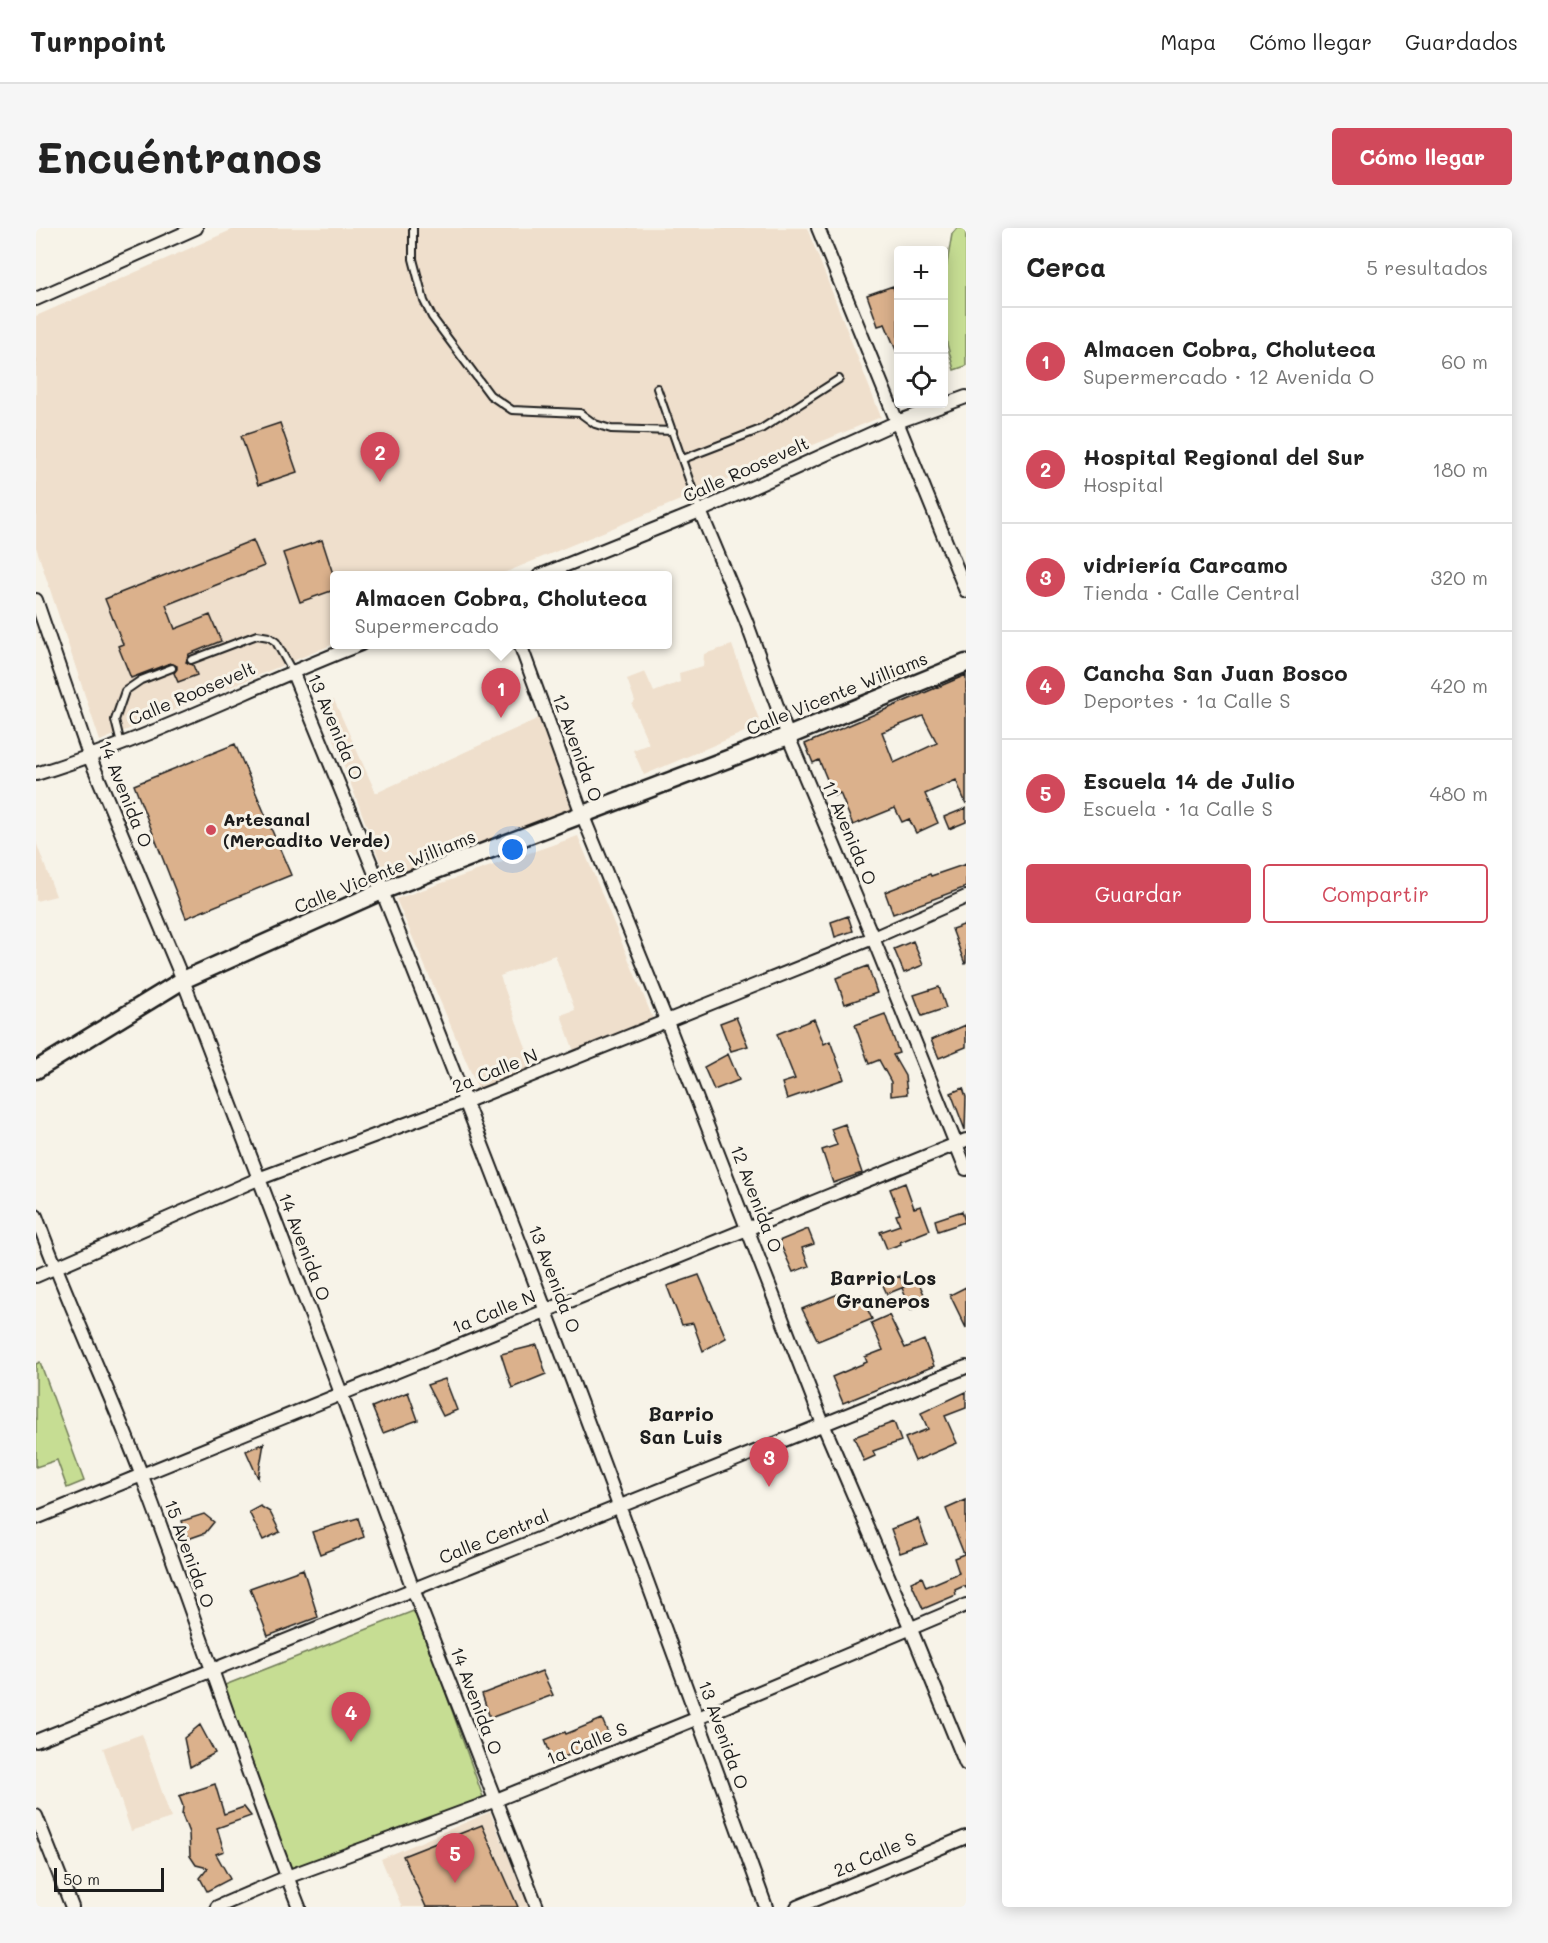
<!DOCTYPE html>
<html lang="es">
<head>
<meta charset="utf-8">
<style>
  body { margin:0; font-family:Mali,sans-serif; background:#f6f6f6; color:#222 }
  .controls { position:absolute; right:18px; top:18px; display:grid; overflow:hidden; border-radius:6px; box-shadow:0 3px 15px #0003 }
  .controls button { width:54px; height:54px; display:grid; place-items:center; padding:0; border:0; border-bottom:2px solid #e0e0e0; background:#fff; color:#222; font:30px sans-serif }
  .scale { position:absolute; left:18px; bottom:15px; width:110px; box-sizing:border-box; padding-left:6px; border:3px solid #1c1c1c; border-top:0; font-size:16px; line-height:21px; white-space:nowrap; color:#1c1c1c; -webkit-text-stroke:4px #f7f3e8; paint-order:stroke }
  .you { position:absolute; left:477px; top:622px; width:21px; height:21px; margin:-15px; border:4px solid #fff; border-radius:50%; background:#1a73e8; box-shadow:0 0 0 9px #1a73e833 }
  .badge { display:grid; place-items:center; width:39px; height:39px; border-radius:50%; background:#d1495b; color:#fff; font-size:20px; font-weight:700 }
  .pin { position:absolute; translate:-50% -50px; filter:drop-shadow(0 2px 3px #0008) }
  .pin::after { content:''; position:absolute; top:32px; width:21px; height:18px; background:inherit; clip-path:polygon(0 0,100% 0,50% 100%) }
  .popup { position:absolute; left:294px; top:343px; width:342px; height:78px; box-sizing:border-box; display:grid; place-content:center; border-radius:6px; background:#fff; filter:drop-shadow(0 2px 4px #0005); font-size:20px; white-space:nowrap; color:#767676 }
  .popup b { font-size:22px; color:#222 }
  .popup::after { content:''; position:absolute; left:50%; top:100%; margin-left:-12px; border:12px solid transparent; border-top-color:#fff }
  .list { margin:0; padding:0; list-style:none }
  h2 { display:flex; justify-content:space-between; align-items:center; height:78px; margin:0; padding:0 24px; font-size:26px }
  h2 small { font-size:20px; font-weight:400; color:#767676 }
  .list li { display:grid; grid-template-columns:39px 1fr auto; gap:18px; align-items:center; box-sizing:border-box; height:108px; padding:0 24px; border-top:2px solid #e0e0e0 }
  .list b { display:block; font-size:22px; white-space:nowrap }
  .list p { margin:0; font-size:20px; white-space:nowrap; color:#767676 }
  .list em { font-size:20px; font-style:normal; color:#767676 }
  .actions { display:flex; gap:12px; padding:18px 24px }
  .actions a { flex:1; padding:14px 0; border:2px solid #d1495b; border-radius:6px; text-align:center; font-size:21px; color:#d1495b }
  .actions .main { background:#d1495b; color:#fff }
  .icon { flex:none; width:33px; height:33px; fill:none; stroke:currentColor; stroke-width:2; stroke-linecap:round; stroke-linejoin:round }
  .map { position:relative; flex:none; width:930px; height:1679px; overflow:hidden; border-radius:6px }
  header { display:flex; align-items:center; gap:36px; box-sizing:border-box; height:84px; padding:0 30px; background:#fff; border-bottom:2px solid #e0e0e0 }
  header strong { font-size:28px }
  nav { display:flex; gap:33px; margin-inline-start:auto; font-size:21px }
  .intro { display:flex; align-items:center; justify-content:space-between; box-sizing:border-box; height:144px; padding:0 36px }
  h1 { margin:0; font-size:42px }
  .button { padding:15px 27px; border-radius:6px; background:#d1495b; color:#fff; font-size:21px; font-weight:700 }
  main { display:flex; gap:36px; padding:0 36px }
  aside { flex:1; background:#fff; border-radius:6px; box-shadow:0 3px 15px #0003 }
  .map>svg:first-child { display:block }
  .built { fill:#efdfcc }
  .green { fill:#c6dd93; stroke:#717c58; stroke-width:1.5 }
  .building { fill:#dbb18c; stroke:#1c1c1c; stroke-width:1.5; fill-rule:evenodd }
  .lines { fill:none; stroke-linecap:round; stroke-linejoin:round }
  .lane-casing { stroke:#1c1c1c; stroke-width:10 }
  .street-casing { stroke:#1c1c1c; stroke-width:16 }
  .secondary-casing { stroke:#1c1c1c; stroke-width:21 }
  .lane { stroke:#f7f3e8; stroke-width:6 }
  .street { stroke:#f7f3e8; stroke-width:12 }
  .secondary { stroke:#f7f3e8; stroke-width:16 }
  .poi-dot { fill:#d1495b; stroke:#f7f3e8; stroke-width:2 }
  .labels { text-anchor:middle; stroke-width:6; stroke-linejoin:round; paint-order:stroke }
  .street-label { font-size:18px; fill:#1c1c1c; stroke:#f7f3e8 }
  .poi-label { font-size:18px; font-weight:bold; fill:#1c1c1c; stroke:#f7f3e8; text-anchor:start }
  .neighbourhood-label { font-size:20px; font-weight:bold; fill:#1c1c1c; stroke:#f7f3e8 }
</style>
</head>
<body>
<header>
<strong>Turnpoint</strong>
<nav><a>Mapa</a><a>Cómo llegar</a><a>Guardados</a></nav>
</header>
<div class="intro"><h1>Encuéntranos</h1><a class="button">Cómo llegar</a></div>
<main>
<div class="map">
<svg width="930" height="1679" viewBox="0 0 930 1679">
  <rect width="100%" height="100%" fill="#f7f3e8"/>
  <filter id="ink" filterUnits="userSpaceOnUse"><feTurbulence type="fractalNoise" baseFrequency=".0167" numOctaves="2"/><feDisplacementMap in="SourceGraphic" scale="12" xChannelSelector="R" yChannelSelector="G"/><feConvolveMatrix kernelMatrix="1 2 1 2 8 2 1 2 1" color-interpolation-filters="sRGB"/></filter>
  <g filter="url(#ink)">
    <path class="built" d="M200,0h571l74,189 -382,158 -165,1v68l-234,97 -64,-194v-231z
      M696,417l29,80 -117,50 -11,-25 16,-6 -17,-39 3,-4 -8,-22 18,-7 9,20 26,-10 -1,-9 24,-7 1,-12z
      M298,472l42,93 163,-75 34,91 -186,71 -66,-175z
      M542,608l76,185 -79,33 -14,-39 14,-5 -20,-55 -55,21 34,94 -55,21 -83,-192z
      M0,614l20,54 -20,5z
      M106,1506l29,84 -40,13 -28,-83z
      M454,1584l39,95h-127l-21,-48z"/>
    <path class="green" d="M921,0h9v138l-12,4 -7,-26 -3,-45v-18l8,-47z
      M4,1134l44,119 -17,7 -10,-28 -21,7v-103z
      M380,1382l67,187 -194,86 -69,-196z"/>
    <path class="building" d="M857,58l5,16v53l-13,-31 -7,2 -11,-31z
      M244,195l17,49 -39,13 -17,-49z
      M217,312l11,26 -98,39 9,24 35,-14 11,26 -32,13 -3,8 7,3 4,10 -19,7 -4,-9 3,-4v-3l-7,-3 -39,15 -13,-32 5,-2 -18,-45z
      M286,312l12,37v13l-34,12 -17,-49z
      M930,447v129l-10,-24 -31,14 13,29 -22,10 -7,-14 -7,3 -7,-14 -42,17 -13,-32 -6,3 -15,-36 -6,3 -8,-19zM887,488l14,27 -43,20 -12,-31z
      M199,516l56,131 -105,43 -52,-133z
      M930,580v14l-17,7 -5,-12z
      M930,636v23l-73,27 -8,-22 45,-18 1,2z
      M812,688l5,15 -18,6 -4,-15z
      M930,696v39l-1,1 -13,-35z
      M877,713l10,24 -19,8 -10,-24z
      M832,738l9,27 -32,11 -9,-26z
      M903,759l7,21 -24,8 -8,-21z
      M849,786l14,39 -6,2 12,21 2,18 -16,2v-14l-12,-22 -10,4 -14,-39z
      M700,789l12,29 -17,5 -11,-28z
      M778,791l10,25 6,-3 14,38 -57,20 -5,-16 13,-4 -18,-45z
      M930,797v22l-27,11 -8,-18z
      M692,826l11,26 -25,10 -10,-23z
      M927,860l3,9 -1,33 -14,-37z
      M809,896l17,49 -29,10 -11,-33 15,-5 -6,-16z
      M869,955l9,25 7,-2 9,24 -30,12 1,2 -14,5 -7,-17 20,-7 -4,-10 4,-1 -10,-25z
      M926,983l3,11 -27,9 -3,-11z
      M772,1001l6,15 -12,4 7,18 -16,6 -14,-31z
      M663,1047l27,63 -23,13 -10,-28 -11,2 -15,-39z
      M864,1048l4,11 -17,7 -5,-11z
      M882,1053l10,22 -17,7 -9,-22z
      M930,1059v41l-16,-33z
      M807,1064l4,9 14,-6 11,24 -54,22 -16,-32z
      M853,1087l16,33 19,-8 10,26 -91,37 -11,-26 35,-15 -2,-5 18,-7 -12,-27z
      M501,1117l9,29 -34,14 -11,-34z
      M409,1151l12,31 -14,6 -16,-31z
      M372,1164l10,28 -35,13 -11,-26z
      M930,1164v16l-21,8 12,27 -42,18 -10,-23 23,-9 -7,-16z
      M858,1194l7,19 -28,10 2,5 -11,5 -10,-24z
      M228,1215l-6,35 -12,-27z
      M930,1272v88l-2,-2 -9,4 1,5 -33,14 -12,-27 11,-5 4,10 33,-14 -5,-15 10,-4 -18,-45z
      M224,1278l10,6 10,20 -17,8 -14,-28z
      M168,1286l10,8 -9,11 -17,6 -6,-18z
      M322,1290l6,19 -44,17 -8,-22z
      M882,1291l9,25 -27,9 -9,-24z
      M267,1341l15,48 -50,19 -18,-48z
      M506,1443l11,24 -63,23 -8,-24z
      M566,1491l9,21 -58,21 -8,-21 20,-8 1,2z
      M164,1497l15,28 -25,14 -6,-29z
      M179,1556l9,30 20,-7 7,9 -34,12 7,23 -8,3 14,25 -23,12 -7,-13 8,-10 -12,-3 -6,-9 -1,-23 -7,-18 1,-9 -4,-10z
      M446,1597l36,82h-92l-23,-51z"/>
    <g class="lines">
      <defs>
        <path id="lane" d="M377,0v31l11,42 8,16 58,78 22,15 68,3 15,11 16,5 62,2
          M621,160l43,123
          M647,231l78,-30 78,-50
          M155,432l66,-25 12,2 7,5 16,29
          M85,516l-6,-24 10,-29 16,-11 31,-12"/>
        <path id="street" d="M782,0l148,363
          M0,71l160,-71
          M664,283l46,110 42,115 85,202 93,231
          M503,348l161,-65 197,-89 69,-25
          M0,372l54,158 93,222 158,413 72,196 124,318
          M484,416l62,170 85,208 156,402 87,203 56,137
          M256,443c170,408 324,821 474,1236
          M0,546c112,-34 217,-88 325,-130
          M0,988c32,88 73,173 106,260 54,143 101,289 157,431
          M0,1048l222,-97 207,-77 408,-164 93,-41
          M0,1290l930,-378
          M0,1513l930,-374
          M0,1588l36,91
          M181,1679l70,-30 209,-77 202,-82 268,-113
          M761,1679l169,-70"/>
        <path id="secondary" d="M0,842l147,-90 201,-90 404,-154 178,-73"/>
      </defs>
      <use href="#lane" class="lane-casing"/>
      <use href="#street" class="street-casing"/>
      <use href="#secondary" class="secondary-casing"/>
      <use href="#lane" class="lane"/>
      <use href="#street" class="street"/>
      <use href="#secondary" class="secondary"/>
    </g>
  </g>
  <circle class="poi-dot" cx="175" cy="602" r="6"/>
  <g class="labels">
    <g class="street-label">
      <text transform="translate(710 242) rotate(-24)" y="6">Calle Roosevelt</text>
      <text transform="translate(156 466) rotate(-23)" y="6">Calle Roosevelt</text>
      <text transform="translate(801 466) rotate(-22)" y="6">Calle Vicente Williams</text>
      <text transform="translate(299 499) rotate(67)" y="6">13 Avenida O</text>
      <text transform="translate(541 520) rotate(70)" y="6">12 Avenida O</text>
      <text transform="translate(89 566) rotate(68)" y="6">14 Avenida O</text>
      <text transform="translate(813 605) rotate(67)" y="6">11 Avenida O</text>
      <text transform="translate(349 644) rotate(-22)" y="6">Calle Vicente Williams</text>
      <text transform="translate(459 843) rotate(-22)" y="6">2a Calle N</text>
      <text transform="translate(720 971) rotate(69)" y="6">12 Avenida O</text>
      <text transform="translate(268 1019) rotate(69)" y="6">14 Avenida O</text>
      <text transform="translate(518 1051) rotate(69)" y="6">13 Avenida O</text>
      <text transform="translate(458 1084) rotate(-22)" y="6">1a Calle N</text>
      <text transform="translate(458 1309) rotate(-22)" y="6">Calle Central</text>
      <text transform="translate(153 1326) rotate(70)" y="6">15 Avenida O</text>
      <text transform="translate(440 1473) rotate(69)" y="6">14 Avenida O</text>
      <text transform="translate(687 1507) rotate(70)" y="6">13 Avenida O</text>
      <text transform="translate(551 1516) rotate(-22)" y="6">1a Calle S</text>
      <text transform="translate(839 1627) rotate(-23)" y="6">2a Calle S</text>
    </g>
    <g class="poi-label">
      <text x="187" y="598">Artesanal<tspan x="187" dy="21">(Mercadito Verde)</tspan></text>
    </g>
    <g class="neighbourhood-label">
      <text x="847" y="1057">Barrio Los<tspan x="847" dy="23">Graneros</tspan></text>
      <text x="645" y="1193">Barrio<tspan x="645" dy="23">San Luis</tspan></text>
    </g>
  </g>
</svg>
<div class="controls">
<button>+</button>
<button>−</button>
<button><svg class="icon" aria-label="locate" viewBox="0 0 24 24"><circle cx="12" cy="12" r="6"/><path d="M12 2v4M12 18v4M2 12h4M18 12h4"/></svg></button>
</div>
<div class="scale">50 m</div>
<div class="you"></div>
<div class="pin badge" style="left:465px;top:490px">1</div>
<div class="popup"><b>Almacen Cobra, Choluteca</b>Supermercado</div>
<div class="pin badge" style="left:344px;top:254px">2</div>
<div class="pin badge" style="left:733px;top:1259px">3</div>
<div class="pin badge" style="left:315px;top:1514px">4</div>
<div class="pin badge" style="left:419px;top:1655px">5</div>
</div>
<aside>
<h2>Cerca<small>5 resultados</small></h2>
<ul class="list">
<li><span class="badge">1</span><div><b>Almacen Cobra, Choluteca</b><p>Supermercado · 12 Avenida O</p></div><em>60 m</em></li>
<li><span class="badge">2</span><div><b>Hospital Regional del Sur</b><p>Hospital</p></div><em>180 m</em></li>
<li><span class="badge">3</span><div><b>vidriería Carcamo</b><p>Tienda · Calle Central</p></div><em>320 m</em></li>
<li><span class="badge">4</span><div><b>Cancha San Juan Bosco</b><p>Deportes · 1a Calle S</p></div><em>420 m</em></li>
<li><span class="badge">5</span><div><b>Escuela 14 de Julio</b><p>Escuela · 1a Calle S</p></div><em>480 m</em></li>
</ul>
<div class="actions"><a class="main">Guardar</a><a>Compartir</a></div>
</aside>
</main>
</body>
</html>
